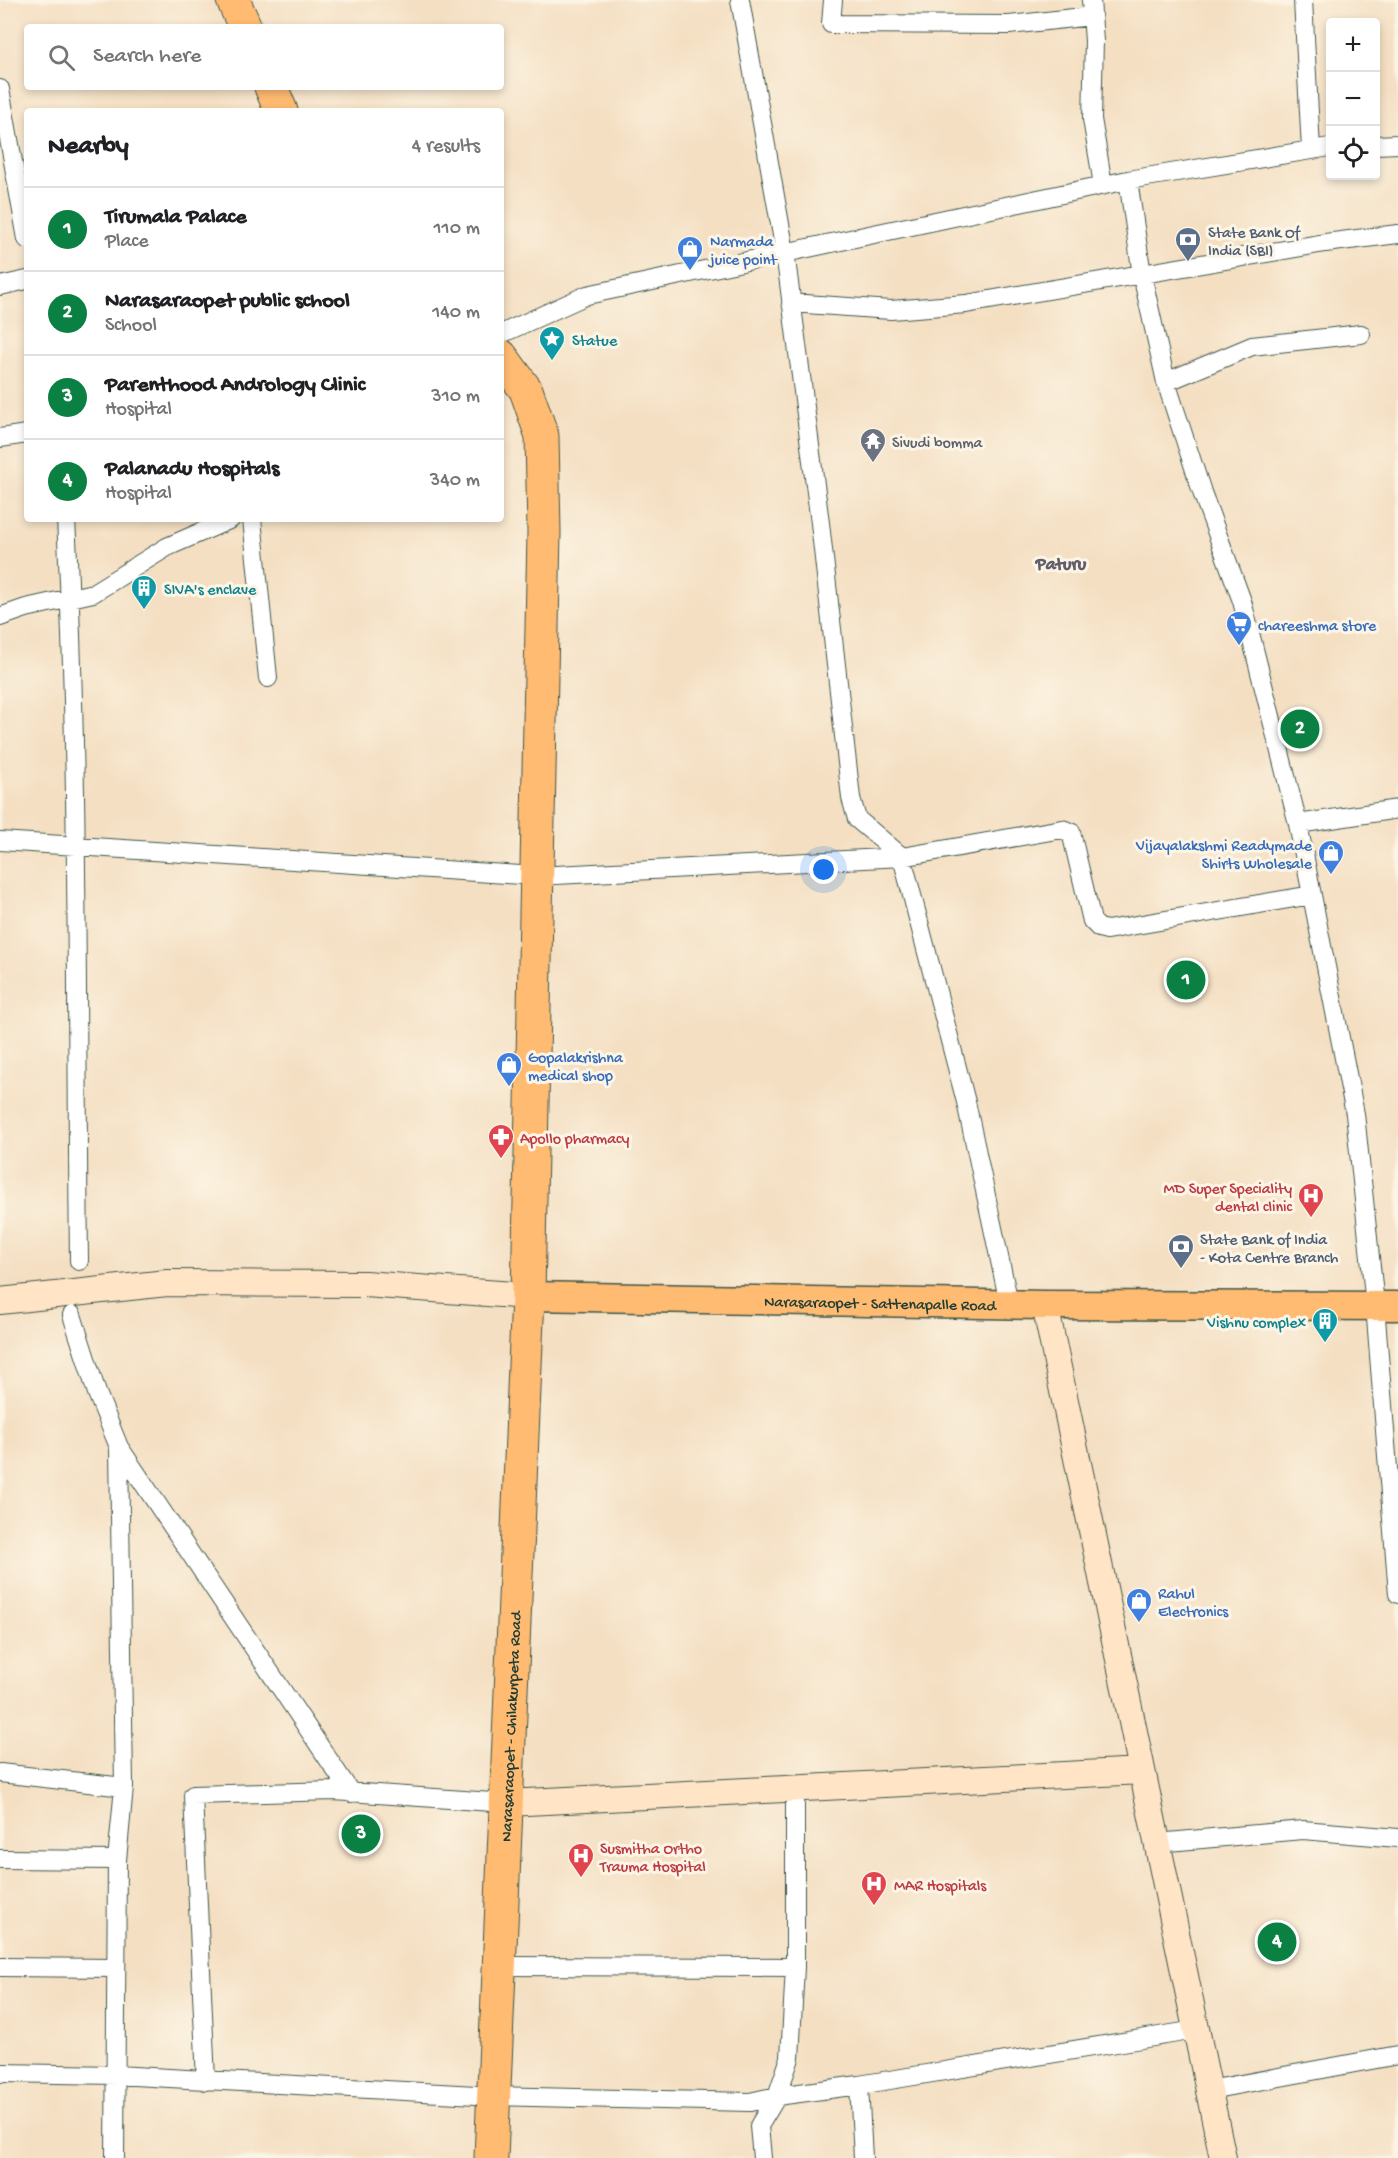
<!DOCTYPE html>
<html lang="en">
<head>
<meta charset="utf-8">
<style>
  body { margin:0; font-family:"Gochi Hand",sans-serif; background:#f2f2f2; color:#202124 }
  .controls { position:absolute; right:18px; top:18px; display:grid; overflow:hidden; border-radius:6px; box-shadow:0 3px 9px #0003 }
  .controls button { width:54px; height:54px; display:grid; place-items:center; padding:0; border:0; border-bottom:2px solid #e0e0e0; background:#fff; color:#202124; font:30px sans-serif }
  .you { position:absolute; left:824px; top:870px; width:21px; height:21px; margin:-15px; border:4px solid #fff; border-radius:50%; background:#1a73e8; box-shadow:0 0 0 9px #1a73e833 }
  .badge { display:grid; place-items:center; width:39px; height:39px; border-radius:50%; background:#0b8043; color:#fff; font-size:20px; font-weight:700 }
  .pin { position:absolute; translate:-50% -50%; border:3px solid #fff; box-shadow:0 2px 6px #0006 }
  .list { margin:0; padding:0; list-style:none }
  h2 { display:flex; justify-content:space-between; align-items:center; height:78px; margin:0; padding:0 24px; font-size:26px }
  h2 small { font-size:20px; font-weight:400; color:#757577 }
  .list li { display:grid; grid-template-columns:39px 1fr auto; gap:18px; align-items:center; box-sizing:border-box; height:84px; padding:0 24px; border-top:2px solid #e0e0e0 }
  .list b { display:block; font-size:22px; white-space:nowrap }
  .list p { margin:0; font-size:20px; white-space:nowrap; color:#757577 }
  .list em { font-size:20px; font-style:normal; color:#757577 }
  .icon { flex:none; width:33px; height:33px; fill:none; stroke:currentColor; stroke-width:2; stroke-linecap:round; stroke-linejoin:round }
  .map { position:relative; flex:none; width:1398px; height:2158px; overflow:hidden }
  .search { position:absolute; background:#fff; box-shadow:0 3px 9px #0003; left:24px; top:24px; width:480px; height:66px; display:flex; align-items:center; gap:15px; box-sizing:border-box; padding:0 21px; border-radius:6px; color:#757577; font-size:22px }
  .panel { position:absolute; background:#fff; box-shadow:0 3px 9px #0003; left:24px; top:108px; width:480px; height:414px; border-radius:6px }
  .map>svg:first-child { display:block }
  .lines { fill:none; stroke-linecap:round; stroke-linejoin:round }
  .street-casing { stroke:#3f5549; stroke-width:20 }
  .secondary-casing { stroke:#3f5549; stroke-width:28 }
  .primary-casing { stroke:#3f5549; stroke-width:31 }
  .highway-casing { stroke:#3f5549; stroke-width:35 }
  .street { stroke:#fff; stroke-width:18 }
  .secondary { stroke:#ffe4c6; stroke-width:26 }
  .primary { stroke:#ffbb71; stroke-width:28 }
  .highway { stroke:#ffbb71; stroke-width:33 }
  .labels { text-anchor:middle; stroke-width:6; stroke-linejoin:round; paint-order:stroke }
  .service-label { font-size:16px; fill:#4e5e75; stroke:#fcf5e5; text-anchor:start }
  .shop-label { font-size:16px; fill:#366cbe; stroke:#fcf5e5; text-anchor:start }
  .culture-label { font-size:16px; fill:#0d838f; stroke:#fcf5e5; text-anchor:start }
  .worship-label { font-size:16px; fill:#5b616d; stroke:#fcf5e5; text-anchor:start }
  .health-label { font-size:16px; fill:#be3a42; stroke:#fcf5e5; text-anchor:start }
  .street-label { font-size:16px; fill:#1f3d34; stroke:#fcf5e5 }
  .neighbourhood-label { font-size:18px; font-weight:bold; fill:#625d6a; stroke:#fcf5e5 }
</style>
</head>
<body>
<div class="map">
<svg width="1398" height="2158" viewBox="0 0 1398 2158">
  <rect width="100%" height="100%" fill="#fcf5e5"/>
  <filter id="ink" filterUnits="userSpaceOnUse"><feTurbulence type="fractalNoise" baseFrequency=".0167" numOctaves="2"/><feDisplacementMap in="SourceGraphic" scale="12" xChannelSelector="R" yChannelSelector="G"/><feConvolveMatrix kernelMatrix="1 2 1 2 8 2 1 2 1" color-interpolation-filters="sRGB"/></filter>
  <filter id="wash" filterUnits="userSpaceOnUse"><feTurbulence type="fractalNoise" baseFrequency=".008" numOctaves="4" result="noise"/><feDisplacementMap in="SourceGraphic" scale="24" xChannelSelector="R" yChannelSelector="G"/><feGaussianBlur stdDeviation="1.35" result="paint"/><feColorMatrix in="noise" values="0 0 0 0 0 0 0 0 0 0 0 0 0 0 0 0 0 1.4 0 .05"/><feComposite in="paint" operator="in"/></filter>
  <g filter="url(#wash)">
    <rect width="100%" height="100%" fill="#f4dfc2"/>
  </g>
  <g filter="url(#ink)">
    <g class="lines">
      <defs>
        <path id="street" d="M740,0l45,252 35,271 31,275 6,21 45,38 160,-28 9,3 21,89 7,7 8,2 205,-35
          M833,0l-2,24 178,1 83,-9
          M1091,0l3,41 -2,78 11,66
          M1303,0l8,150
          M0,89l27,150
          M1376,145l22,-1
          M1128,180l14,95 24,107 37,113 39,106 56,223 57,290 20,191 23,289
          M0,286l27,-6
          M791,303l100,7 75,-6 359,-61 73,-9
          M501,334l86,-39 541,-115 202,-33
          M1166,382l86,-36 109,-12
          M0,438l27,-4
          M66,519c13,247 10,495 13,742
          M252,519l16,159
          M0,617l26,-9 67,-15 74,-46 64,-28
          M1298,824l100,-15
          M0,841l537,35 365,-19 64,245 43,201
          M119,1447l232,346
          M0,1773l124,14 -5,-340 -22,-54 -25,-78
          M1157,1843l146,-13 95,8
          M0,1859l117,1
          M500,1966l295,1
          M0,1967l115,1
          M0,2073l116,2 378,21 256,6 27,-6 82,-11 337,-55
          M206,2081l-13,-286 141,-4 173,12
          M859,2085l4,73
          M1209,2090l189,-35
          M115,2158l2,-298 7,-73
          M762,2158l-3,-32 18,-30 13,-38 5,-91v-179"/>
        <path id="secondary" d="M0,1301l167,-18 198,1 163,12
          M1045,1305l178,853
          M507,1803l635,-32"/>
        <g id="primary">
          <path id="s1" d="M528,1296l517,9 353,1"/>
        </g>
        <g id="highway">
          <path d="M233,0l12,27"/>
          <path d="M271,87l10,24"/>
          <path id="s2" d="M491,2158l37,-862 16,-764 -2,-96 -16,-46 -25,-34"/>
        </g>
      </defs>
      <use href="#street" class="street-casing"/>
      <use href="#secondary" class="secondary-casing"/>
      <use href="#primary" class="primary-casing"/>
      <use href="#highway" class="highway-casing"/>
      <use href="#street" class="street"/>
      <use href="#secondary" class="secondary"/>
      <use href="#primary" class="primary"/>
      <use href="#highway" class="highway"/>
    </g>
  </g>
  <defs>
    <symbol id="bank-pin" viewBox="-11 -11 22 30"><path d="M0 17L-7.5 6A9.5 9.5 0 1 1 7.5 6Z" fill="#5c6f8a" stroke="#fcf5e5"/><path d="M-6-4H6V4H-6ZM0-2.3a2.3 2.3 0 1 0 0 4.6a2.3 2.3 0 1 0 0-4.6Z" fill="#fff"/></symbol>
    <symbol id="shop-pin" viewBox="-11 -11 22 30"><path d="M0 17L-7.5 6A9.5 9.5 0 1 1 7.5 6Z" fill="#3f7fe0" stroke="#fcf5e5"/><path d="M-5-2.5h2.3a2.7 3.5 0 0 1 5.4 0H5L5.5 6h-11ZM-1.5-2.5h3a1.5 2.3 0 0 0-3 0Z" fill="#fff"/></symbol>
    <symbol id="sight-pin" viewBox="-11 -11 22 30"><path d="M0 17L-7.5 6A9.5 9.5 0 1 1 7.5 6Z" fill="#0f9aa8" stroke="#fcf5e5"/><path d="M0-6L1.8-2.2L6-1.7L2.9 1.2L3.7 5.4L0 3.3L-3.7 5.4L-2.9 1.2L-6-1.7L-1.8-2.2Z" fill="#fff"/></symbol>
    <symbol id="temple-pin" viewBox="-11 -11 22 30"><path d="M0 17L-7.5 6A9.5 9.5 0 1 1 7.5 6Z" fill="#6b7280" stroke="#fcf5e5"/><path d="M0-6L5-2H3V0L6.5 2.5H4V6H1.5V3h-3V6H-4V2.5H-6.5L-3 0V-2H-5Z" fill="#fff"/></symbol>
    <symbol id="building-pin" viewBox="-11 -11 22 30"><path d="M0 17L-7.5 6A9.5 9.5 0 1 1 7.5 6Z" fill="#0f9aa8" stroke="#fcf5e5"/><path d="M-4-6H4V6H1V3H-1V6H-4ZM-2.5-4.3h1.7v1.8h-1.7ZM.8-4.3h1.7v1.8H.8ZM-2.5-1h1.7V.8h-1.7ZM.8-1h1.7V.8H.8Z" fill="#fff"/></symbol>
    <symbol id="supermarket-pin" viewBox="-11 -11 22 30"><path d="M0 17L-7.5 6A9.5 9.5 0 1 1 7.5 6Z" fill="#3f7fe0" stroke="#fcf5e5"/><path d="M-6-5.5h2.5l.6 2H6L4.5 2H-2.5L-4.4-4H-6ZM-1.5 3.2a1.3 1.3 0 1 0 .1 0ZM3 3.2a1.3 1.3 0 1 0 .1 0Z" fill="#fff"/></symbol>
    <symbol id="pharmacy-pin" viewBox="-11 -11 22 30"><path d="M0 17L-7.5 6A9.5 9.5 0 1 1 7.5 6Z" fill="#e0444e" stroke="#fcf5e5"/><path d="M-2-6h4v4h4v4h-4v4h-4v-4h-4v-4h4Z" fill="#fff"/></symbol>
    <symbol id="hospital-pin" viewBox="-11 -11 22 30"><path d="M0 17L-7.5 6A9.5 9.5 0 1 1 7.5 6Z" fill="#e0444e" stroke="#fcf5e5"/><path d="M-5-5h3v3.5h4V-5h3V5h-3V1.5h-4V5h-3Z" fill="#fff"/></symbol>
  </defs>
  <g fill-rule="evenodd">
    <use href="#bank-pin" x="1173" y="225" width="30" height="40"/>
    <use href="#shop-pin" x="675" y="234" width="30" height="40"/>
    <use href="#sight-pin" x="537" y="324" width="30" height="40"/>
    <use href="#temple-pin" x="858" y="426" width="30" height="40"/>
    <use href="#building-pin" x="129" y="573" width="30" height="40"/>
    <use href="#supermarket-pin" x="1224" y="609" width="30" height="40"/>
    <use href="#shop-pin" x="1316" y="838" width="30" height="40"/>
    <use href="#shop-pin" x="494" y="1050" width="30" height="40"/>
    <use href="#pharmacy-pin" x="486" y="1122" width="30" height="40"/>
    <use href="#hospital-pin" x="1296" y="1181" width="30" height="40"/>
    <use href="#bank-pin" x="1166" y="1232" width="30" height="40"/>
    <use href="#building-pin" x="1310" y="1306" width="30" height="40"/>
    <use href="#shop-pin" x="1124" y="1586" width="30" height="40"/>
    <use href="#hospital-pin" x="566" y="1841" width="30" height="40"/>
    <use href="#hospital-pin" x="859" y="1869" width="30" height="40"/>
  </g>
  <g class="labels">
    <g class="service-label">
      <text x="1208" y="237">State Bank Of<tspan x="1208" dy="18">India (SBI)</tspan></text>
      <text x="1200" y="1244">State Bank of India<tspan x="1200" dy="18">- Kota Centre Branch</tspan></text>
    </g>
    <g class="shop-label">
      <text x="710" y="246">Narmada<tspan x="710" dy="18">juice point</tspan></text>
      <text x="1258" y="630">chareeshma store</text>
      <text x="1312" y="850" text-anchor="end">Vijayalakshmi Readymade<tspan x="1312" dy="18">Shirts Wholesale</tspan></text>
      <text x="528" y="1062">Gopalakrishna<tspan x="528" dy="18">medical shop</tspan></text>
      <text x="1158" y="1598">Rahul<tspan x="1158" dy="18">Electronics</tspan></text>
    </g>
    <g class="culture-label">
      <text x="572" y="345">Statue</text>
      <text x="164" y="594">SIVA's enclave</text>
      <text x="1306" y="1327" text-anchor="end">Vishnu complex</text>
    </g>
    <g class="worship-label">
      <text x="892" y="447">Sivudi bomma</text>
    </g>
    <g class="health-label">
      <text x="520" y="1143">Apollo pharmacy</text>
      <text x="1292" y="1193" text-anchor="end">MD Super Speciality<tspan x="1292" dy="18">dental clinic</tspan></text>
      <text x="600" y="1853">Susmitha Ortho<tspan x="600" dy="18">Trauma Hospital</tspan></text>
      <text x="894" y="1890">MAR Hospitals</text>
    </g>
    <g class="street-label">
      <text dy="6" stroke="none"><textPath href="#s1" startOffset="352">Narasaraopet - Sattenapalle Road</textPath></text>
      <text dy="6" stroke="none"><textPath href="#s2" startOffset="432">Narasaraopet - Chilakurpeta Road</textPath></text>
    </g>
    <g class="neighbourhood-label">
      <text x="1061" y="569">Paturu</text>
    </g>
  </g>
</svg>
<div class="controls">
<button>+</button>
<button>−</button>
<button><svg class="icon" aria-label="locate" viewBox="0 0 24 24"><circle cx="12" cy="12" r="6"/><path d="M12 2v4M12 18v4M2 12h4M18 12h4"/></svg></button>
</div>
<div class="you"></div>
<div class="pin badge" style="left:1186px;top:980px">1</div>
<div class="pin badge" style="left:1300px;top:729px">2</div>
<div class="pin badge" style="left:361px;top:1834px">3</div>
<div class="pin badge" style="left:1277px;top:1942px">4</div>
<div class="search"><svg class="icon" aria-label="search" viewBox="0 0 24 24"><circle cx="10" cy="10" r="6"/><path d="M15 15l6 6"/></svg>Search here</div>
<section class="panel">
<h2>Nearby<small>4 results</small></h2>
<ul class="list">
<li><span class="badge">1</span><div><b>Tirumala Palace</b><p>Place</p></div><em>110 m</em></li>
<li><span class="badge">2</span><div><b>Narasaraopet public school</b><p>School</p></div><em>140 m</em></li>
<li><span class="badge">3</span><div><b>Parenthood Andrology Clinic</b><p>Hospital</p></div><em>310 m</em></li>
<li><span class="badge">4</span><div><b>Palanadu Hospitals</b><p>Hospital</p></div><em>340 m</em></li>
</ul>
</section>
</div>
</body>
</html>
